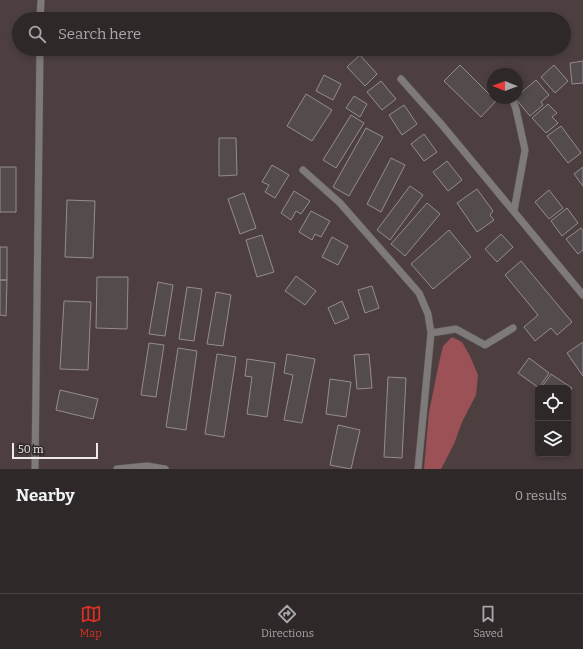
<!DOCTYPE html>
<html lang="en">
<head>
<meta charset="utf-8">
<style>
  body { margin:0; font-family:Bitter,serif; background:#363030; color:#f1f3f6 }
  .controls { position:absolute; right:12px; bottom:12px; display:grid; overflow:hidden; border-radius:6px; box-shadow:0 2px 6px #0003 }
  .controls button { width:36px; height:36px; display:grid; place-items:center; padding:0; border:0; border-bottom:1px solid #494445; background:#2e2828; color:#f1f3f6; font:20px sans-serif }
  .compass { position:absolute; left:487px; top:68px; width:36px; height:36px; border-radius:50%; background:#2e2828; box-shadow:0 2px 6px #0003; rotate:271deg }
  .scale { position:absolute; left:12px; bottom:10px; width:86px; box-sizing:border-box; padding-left:4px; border:2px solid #eee9e9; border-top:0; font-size:11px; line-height:14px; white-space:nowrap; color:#eee9e9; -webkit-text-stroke:3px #322b2b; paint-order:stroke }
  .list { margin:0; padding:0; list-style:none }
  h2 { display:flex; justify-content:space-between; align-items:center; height:52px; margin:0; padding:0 16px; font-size:17px }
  h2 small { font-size:13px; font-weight:400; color:#a7a6a8 }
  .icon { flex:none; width:22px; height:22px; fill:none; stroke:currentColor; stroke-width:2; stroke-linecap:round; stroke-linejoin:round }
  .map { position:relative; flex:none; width:583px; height:469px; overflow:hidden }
  .search { position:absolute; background:#2e2828; box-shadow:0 2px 6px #0003; left:12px; right:12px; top:12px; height:44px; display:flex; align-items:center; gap:10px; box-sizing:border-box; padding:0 14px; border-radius:22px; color:#a7a6a8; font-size:15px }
  .sheet { height:124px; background:#2e2828 }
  nav { display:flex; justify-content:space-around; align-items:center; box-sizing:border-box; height:56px; border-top:1px solid #494445; background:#2e2828; font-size:11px; color:#a7a6a8 }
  nav a { display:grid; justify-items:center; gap:2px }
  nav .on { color:#d93025 }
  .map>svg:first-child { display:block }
  .built { fill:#4d3f3f; fill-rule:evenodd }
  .forest { fill:#9b5155 }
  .building { fill:#544c4c; stroke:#958d8d }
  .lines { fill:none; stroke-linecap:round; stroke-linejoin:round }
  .service-casing { stroke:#595353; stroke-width:8 }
  .service { stroke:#7e7a7a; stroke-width:7 }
</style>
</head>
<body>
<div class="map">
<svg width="583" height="469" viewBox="0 0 583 469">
  <rect width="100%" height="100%" fill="#3d3636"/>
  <path class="built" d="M0,0h583v469h-583zM19,19h545v30h-545zM493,74h24v24h-24zM538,388h30v66h-30z"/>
  <path class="forest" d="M452,337l10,5 8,14 8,19 -2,20 -14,27 -8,22 -13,25h-17l5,-57 10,-49 4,-17z"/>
  <path class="building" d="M360,55l17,19 -12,12 -18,-19z
    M583,61v22l-11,1 -2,-21z
    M460,65l36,36 -15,16 -37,-36z
    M554,65l14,16 -13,12 -14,-16z
    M324,75l17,9 -8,16 -17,-9z
    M536,80l13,15 -8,7 2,3 -13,11 -15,-18h2v-2z
    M381,81l15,18 -14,11 -15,-18z
    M306,94l26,16 -20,31 -25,-15z
    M354,96l13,8 -7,13 -14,-9z
    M548,104l9,9 -5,4 6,6 -12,10 -14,-15z
    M404,105l13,19 -15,11 -13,-20z
    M351,115l13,8 -28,45 -13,-8z
    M561,126l20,27 -13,10 -21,-27z
    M366,128l17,9 -34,59 -16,-9z
    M424,134l13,18 -13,9 -13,-17z
    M219,138h17l1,37 -18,1z
    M391,158l14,7 -24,47 -14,-8z
    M447,161l15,19 -14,11 -15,-19z
    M272,165l17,10 -14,23 -10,-6 4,-7 -7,-3z
    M0,167h16v45h-16z
    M583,167v19l-9,-12z
    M410,186l13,9 -33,45 -13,-10z
    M477,189l16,22 -3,4 4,5 -17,12 -20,-29z
    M549,190l14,18 -14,11 -14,-17z
    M294,191l16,10 -9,13 -5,-3 -5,9 -10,-7z
    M244,193l12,35 -16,6 -12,-35z
    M67,200l28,1 -2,57 -28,-1z
    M427,203l13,11 -35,42 -14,-12z
    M567,208l11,15 -16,13 -11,-15z
    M311,211l19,10 -9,16 -6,-3 -3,6 -13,-8z
    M581,228l2,3v19l-5,4 -12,-15z
    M449,230l22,27 -38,32 -22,-25z
    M501,234l12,13 -16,15 -12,-13z
    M262,235l12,37 -17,5 -11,-37z
    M332,237l16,9 -10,19 -16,-8z
    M0,247h7v33h-7z
    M521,261l51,61 -15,13 -6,-7 -16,13 -11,-14 14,-12 -33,-40z
    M296,276l20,15 -11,14 -20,-14z
    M97,277h31l-1,52 -31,-1z
    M0,280h7l-1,36 -6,-1z
    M158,282l15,3 -8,51 -16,-2z
    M372,286l7,22 -14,5 -7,-23z
    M187,287l15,2 -8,52 -15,-2z
    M216,292l15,3 -8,51 -16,-2z
    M64,301l27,1 -3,68 -28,-1z
    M342,301l7,17 -14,6 -7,-16z
    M583,342v34l-16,-23z
    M149,343l15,2 -8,52 -15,-2z
    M178,348l19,3 -11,79 -20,-3z
    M217,354l19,3 -12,80 -19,-3z
    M287,354l28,5 -13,64 -18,-3 9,-45 -9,-2z
    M369,354l3,34 -15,1 -3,-34z
    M529,358l20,15 -10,15 -21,-15z
    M247,359l28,4 -8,54 -20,-3 5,-37 -7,-1z
    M551,374l21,14 -4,5v-5h-27z
    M388,377l18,1 -4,80 -18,-1z
    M330,379l21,3 -5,35 -20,-3z
    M60,390l38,9 -5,20 -37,-9z
    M338,425l22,5 -9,39 -21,-4z"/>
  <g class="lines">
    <defs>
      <path id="service" d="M40,19l1,-19
        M401,79l41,46 141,170
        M512,98l4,11 9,41 -11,61
        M303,170l37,33 79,90 9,21 3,19 -13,136
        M431,333l25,-4 29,16 28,-17
        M35,469l5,-420
        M117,469l30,-3 18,3"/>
    </defs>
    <use href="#service" class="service-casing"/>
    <use href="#service" class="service"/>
  </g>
</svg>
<div class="controls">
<button><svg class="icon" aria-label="locate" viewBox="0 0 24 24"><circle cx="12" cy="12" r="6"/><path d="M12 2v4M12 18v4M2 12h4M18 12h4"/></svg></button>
<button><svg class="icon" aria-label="layers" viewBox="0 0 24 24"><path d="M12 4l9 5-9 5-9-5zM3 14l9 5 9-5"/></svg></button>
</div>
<svg class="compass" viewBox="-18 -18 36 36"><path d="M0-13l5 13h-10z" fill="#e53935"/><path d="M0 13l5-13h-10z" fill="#a7a6a8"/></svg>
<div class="scale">50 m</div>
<div class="search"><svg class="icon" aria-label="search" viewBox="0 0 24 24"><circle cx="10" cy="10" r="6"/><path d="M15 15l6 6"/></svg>Search here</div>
</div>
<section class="sheet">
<h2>Nearby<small>0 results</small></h2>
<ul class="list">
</ul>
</section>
<nav>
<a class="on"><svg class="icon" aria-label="map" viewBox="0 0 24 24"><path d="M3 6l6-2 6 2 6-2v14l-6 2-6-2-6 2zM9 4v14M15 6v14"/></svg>Map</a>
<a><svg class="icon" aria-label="directions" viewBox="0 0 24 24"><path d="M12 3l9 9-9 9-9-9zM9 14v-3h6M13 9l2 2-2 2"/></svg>Directions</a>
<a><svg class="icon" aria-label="saved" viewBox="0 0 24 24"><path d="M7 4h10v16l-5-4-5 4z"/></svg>Saved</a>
</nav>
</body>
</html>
